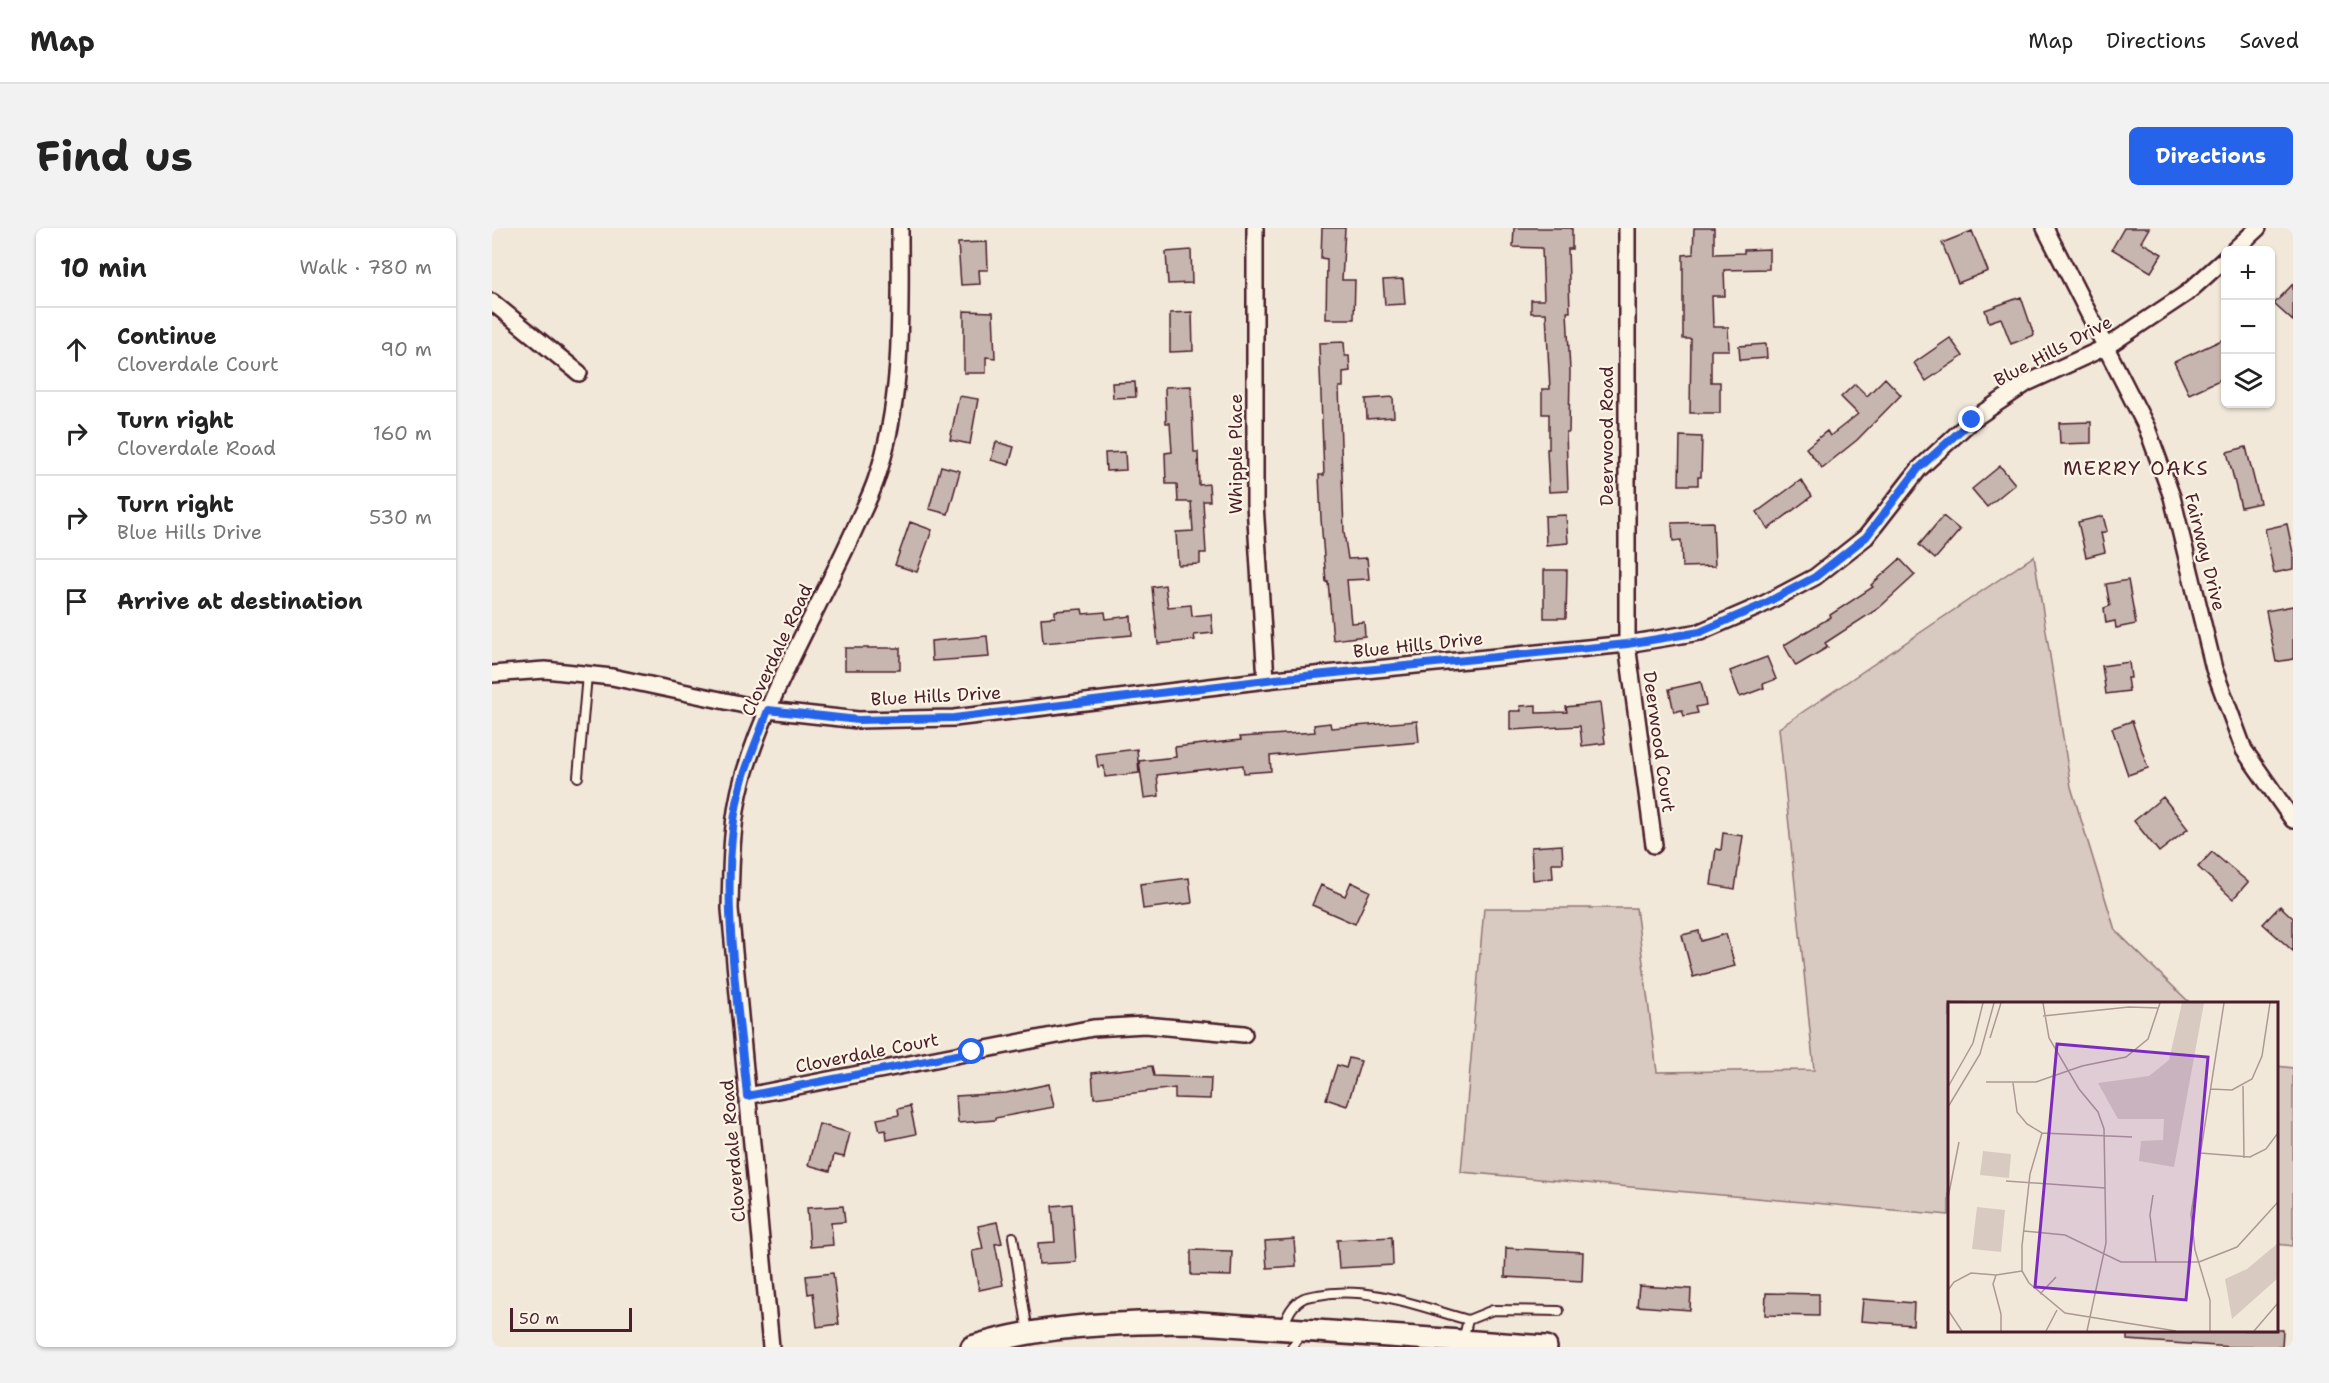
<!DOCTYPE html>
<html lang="en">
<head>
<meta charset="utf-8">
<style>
  body { margin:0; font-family:"Shantell Sans",sans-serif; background:#f2f2f2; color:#222 }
  .controls { position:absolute; right:18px; top:18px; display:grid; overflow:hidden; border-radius:9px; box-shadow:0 2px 4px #0004 }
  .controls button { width:54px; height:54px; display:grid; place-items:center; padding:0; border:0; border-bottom:2px solid #e0e0e0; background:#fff; color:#222; font:30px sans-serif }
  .scale { position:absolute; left:18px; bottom:15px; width:122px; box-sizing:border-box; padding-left:6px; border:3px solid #4a1f2b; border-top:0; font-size:16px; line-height:21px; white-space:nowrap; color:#4a1f2b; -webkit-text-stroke:4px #fcf5e5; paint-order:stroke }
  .stop { position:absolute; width:18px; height:18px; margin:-14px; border:4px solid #2563eb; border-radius:50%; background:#fff }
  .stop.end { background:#2563eb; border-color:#fff; box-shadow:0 2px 6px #0008 }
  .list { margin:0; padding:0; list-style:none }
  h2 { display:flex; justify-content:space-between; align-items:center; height:78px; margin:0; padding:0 24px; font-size:26px }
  h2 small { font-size:20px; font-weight:400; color:#767676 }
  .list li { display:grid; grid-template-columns:39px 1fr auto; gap:18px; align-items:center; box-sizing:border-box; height:84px; padding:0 24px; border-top:2px solid #e0e0e0 }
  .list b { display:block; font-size:22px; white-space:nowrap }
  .list p { margin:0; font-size:20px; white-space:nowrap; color:#767676 }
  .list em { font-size:20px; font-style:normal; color:#767676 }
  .icon { flex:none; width:33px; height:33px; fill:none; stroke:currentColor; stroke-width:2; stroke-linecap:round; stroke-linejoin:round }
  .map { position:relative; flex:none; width:1801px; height:1119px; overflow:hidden; border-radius:9px }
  header { display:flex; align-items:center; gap:36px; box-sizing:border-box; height:84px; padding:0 30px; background:#fff; border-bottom:2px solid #e0e0e0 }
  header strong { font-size:28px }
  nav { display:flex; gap:33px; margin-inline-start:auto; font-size:21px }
  .intro { display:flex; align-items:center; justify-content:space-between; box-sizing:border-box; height:144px; padding:0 36px }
  h1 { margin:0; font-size:42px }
  .button { padding:15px 27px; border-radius:9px; background:#2563eb; color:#fff; font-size:21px; font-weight:700 }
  main { display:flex; gap:36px; padding:0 36px }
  aside { flex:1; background:#fff; border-radius:9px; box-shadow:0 2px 4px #0004 }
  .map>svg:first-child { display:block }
  .green { fill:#d8cac0; stroke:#917476; stroke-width:1.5 }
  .building { fill:#c7b6af; stroke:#4a1f2b; stroke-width:1.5 }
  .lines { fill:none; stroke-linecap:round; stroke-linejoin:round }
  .lane-casing { stroke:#4a1f2b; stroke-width:12 }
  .street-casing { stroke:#4a1f2b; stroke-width:20 }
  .secondary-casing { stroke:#4a1f2b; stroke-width:26 }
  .lane { stroke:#fcf5e5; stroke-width:8 }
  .street { stroke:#fcf5e5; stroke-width:15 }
  .secondary { stroke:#fcf5e5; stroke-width:21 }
  .route { stroke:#2563eb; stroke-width:8 }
  .labels { text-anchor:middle; stroke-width:4.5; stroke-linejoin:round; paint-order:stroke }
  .street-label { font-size:18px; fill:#4a1f2b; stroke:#fcf5e5 }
  .neighbourhood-label { font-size:20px; letter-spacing:1.5px; fill:#4a1f2b; stroke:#fcf5e5 }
  .inset-road { fill:none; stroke:#ae9894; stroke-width:1.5 }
  .view { fill:#7b2cbf; fill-opacity:0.15; stroke:#7b2cbf; stroke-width:3 }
  .inset-edge { fill:none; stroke:#4a1f2b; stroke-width:3 }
</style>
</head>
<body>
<header>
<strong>Map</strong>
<nav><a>Map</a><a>Directions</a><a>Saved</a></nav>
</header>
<div class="intro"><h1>Find us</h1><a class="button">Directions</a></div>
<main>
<aside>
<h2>10 min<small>Walk · 780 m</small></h2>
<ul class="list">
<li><svg class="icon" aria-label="ahead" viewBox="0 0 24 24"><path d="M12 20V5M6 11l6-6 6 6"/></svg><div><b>Continue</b><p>Cloverdale Court</p></div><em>90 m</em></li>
<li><svg class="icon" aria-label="right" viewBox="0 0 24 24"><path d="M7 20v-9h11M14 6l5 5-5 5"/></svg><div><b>Turn right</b><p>Cloverdale Road</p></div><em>160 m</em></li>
<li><svg class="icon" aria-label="right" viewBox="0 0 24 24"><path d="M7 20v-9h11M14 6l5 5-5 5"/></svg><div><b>Turn right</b><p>Blue Hills Drive</p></div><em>530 m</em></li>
<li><svg class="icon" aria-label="arrive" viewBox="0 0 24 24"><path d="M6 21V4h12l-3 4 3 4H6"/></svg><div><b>Arrive at destination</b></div></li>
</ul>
</aside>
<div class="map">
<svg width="1801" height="1119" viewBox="0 0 1801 1119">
  <rect width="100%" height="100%" fill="#f1e8da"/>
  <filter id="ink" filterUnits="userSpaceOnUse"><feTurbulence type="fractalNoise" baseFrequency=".0167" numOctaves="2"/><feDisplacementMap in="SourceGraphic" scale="12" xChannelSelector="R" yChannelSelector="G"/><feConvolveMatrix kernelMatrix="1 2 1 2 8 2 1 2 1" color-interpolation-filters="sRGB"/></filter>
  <g filter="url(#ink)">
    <path class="green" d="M1542,328l37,231 44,143 75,73 -240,1 -1,211 -488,-43 23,-264h152l21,164 157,-2 -35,-342z
      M1784,838l17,2v178l-16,-2z"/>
    <path class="building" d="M830,0h23l-3,52h13l-1,39h-28l1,-60 -6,-1z
      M1022,0h58v21h-4l2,63h-3l3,59 -1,61h-3l2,59 -19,1 -2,-43h2v-35h-7v-25h8l-4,-76h-15v-13h13l-2,-52 -29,-1z
      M1202,0h20v26l30,-1v-3l25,-1v20l-45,1 1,26h-13l1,31h15l1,23h-18v32h9v31h-30l1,-74h-8v-84l10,-1z
      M1632,0h25l-8,14 21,12 -11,18 -39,-23z
      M1480,3l16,40 -30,12 -16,-40z
      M495,14l1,28h-9l1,14 -19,1 -3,-42z
      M699,22l1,33 -24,1 -2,-32z
      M911,51l2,25 -20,1 -2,-25z
      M1801,56v37l-19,-17z
      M1529,69l13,38 -23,9 -10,-26 -12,4 -4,-12z
      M472,83l29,1 2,46 -9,-1v16h-22z
      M700,84l1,39 -23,1v-39z
      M1458,110l13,18 -37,25 -12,-18z
      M1734,110v39l-37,17 -15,-32z
      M852,114l1,14h4l1,15 -7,1v15h-4l5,145 4,27 19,-1 2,21 -22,1 4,43 13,-1 1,14 -32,4 -5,-59 -2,1 -5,-63 -2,-44h5l-5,-132z
      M1274,116l1,14 -27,2 -1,-14z
      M1393,150l16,17 -44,45 -35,28 -16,-20 21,-17 3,5 28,-22 -17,-17 14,-13 12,12z
      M643,154l1,15 -23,1 -1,-15z
      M699,158l3,66h4l1,33 10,-1 1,17h-7l3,52h-6v11l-22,1 -2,-33 17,-1 -2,-29h-13l-1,-18h-11l-1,-31 7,-1 -2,-29h-4l-1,-36z
      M467,168l19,3 -8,45 -20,-4z
      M901,169l1,20 -27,2 -1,-20z
      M1599,194v21l-31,1 -1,-21z
      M1188,208l22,1 -1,40h-3v8h-19z
      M504,214l18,5 -5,18 -18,-5z
      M1754,219l14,56 -19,4 -14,-55z
      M633,224l1,18 -20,1 -1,-18z
      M449,238l19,5 -12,43 -19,-5z
      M1508,238l15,18 -28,23 -15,-18z
      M1309,252l11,16 -44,33 -11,-17z
      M1074,287l2,28 -22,2 -1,-29z
      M1451,288l17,14 -25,29 -16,-14z
      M1611,288l4,15 -6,2 4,19 -19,5 -8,-35z
      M418,294l22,8 -15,42 -22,-7z
      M1221,294l2,44 -33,1 -1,-27 -8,1 -1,-18z
      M1795,296l6,29v16l-19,4 -9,-44z
      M1408,331l15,16 -36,33 -54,35 3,4 -32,19 -12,-21 47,-28 -1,-2 43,-28 -2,-2z
      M1052,342h23l-1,48h-22z
      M1636,352l8,44 -20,4 -1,-7 -9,2 -2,-15 6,-2 -4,-22z
      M673,357l3,22 23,-2 1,11 19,-2 2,19 -19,2 1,5 -37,4 -6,-57z
      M1801,378v53l-17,3 -10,-51z
      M590,381l1,5 22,-2 1,7 25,-3 1,19 -89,8 -2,-25 14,-1v-6z
      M495,408l2,21 -57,4 -1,-20z
      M353,420h55v22h-55z
      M1275,429l9,22 -13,5 1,4 -24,9 -10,-26z
      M1637,434l2,16h-4l2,13 -23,3 -4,-28z
      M1209,454l5,23 -10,2 2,6 -14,3 -2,-6 -8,2 -5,-23z
      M1108,475l5,40 -23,3 -2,-20 -70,4v-19h11l-1,-5 16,-1v8l31,-1 -1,-5z
      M925,493l2,21 -149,14 1,15 -27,2 -1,-8 -86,10 2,21 -15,2 -5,-37 37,-4 -1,-10 66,-7 -1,-3 75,-5 -1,-7 16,-2 1,5z
      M1640,493l16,47 -20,7 -16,-47z
      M645,521l2,24 -34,4 -1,-11 -6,1 -2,-13z
      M1671,569l25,32 -29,23 -25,-31z
      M1231,605l20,3 -8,53 -24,-4 5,-36 5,1z
      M1070,617l1,18h-11l1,15 -20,2 -2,-33z
      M1720,624l36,30 -15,17 -35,-32z
      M697,650l3,25 -49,6 -3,-25z
      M859,654l19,9 -15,33 -43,-19 9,-20 24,11z
      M1788,678l13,12v33l-30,-27z
      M1207,703l2,10 25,-7 9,32 -42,11 -11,-42z
      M857,830l12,3 -14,45 -21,-7 11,-34 9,3z
      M660,838l2,10 57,2 -1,21 -35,-1v-10l-81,10 -2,-25z
      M557,856l5,23 -59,11v2l-37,3 -2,-27 50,-3z
      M418,878l6,28 -29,6 -1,-10 -6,1 -3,-12 22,-4 -1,-6z
      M327,896l31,9 -6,24 -10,-2 -4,16 -22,-6z
      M580,976l4,58 -37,2 -1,-21 17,-1 -3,-36z
      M351,978l2,16 -14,1 2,22 -23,2 -3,-39z
      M505,994l5,21 -7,1 8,41 -24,5 -7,-39 11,-2 -5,-23z
      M900,1009l1,28 -54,3 -2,-28z
      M802,1011l2,27 -29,2 -2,-27z
      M1014,1020l77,4 -1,29 -77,-4z
      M699,1022l41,1 -1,25 -40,-1z
      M341,1045l6,51 -22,3 -4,-34 -5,1 -2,-18z
      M1147,1058l52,3 -1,21 -53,-4z
      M1274,1065l53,1v22l-54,-1z
      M1371,1071l51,4 -1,22 -52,-4z
      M1635,1102h156l-1,17h-50l-105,-7z"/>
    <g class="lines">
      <defs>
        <path id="lane" d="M86,549l9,-102
          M521,1009l15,95
          M792,1099c2,-11 9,-24 20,-29 4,-2 10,-2 14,-3 50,-10 103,12 150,25
          M971,1112l5,-20 25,-10 66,1
          M800,1119l11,-15"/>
        <path id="street" d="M763,0v276l11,176
          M1135,0v416l27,201
          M1553,0l102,200 25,69 42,172 30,81 49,70
          M1742,22l24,-22
          M0,74l87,71
          M0,446l53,-4 67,7 156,33 90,10 96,-2 321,-39 352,-35 73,-12 60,-26 55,-29 51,-40 53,-68 53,-49 55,-37 79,-36 81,-54 39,-35
          M255,868l346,-68 52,-3 99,9
          M279,1119l-41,-438c1,-43 1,-89 13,-131 26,-88 76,-169 113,-252 7,-16 15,-31 20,-46 28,-82 24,-167 24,-252"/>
        <path id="secondary" d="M480,1119c69,-22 141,-24 214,-25l360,25"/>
      </defs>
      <use href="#lane" class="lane-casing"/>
      <use href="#street" class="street-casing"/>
      <use href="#secondary" class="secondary-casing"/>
      <use href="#lane" class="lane"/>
      <use href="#street" class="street"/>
      <use href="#secondary" class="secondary"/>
    </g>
  </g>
  <g class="lines" filter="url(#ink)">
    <path class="route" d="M480,824l-225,44c-9,-98 -32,-222 -4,-318 7,-23 17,-45 25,-68l90,10 96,-2 321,-39 352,-35 73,-12 60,-26 55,-29 51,-40 52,-68 54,-49"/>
  </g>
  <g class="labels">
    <g class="street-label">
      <text transform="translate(1561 123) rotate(-28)" y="6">Blue Hills Drive</text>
      <text transform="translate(1115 208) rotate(-90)" y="6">Deerwood Road</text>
      <text transform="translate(744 226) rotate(-90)" y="6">Whipple Place</text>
      <text transform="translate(1713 324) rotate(76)" y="6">Fairway Drive</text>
      <text transform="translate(926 417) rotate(-6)" y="6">Blue Hills Drive</text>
      <text transform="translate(285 422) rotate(-65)" y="6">Cloverdale Road</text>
      <text transform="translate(444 468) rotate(-3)" y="6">Blue Hills Drive</text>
      <text transform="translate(1167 514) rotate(82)" y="6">Deerwood Court</text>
      <text transform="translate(375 825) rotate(-11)" y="6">Cloverdale Court</text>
      <text transform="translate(241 923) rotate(-95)" y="6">Cloverdale Road</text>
    </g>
    <g class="neighbourhood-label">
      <text x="1644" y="247">MERRY OAKS</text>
    </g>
  </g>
  <g transform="translate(1456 774)">
    <rect width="330" height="330" fill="#f1e8da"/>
    <path d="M234,1h22l-30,164 -35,-6 2,-20 22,-1 1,-21h-46l-20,-36 51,-7 20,-16zM35,149l28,3 -2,24 -29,-3zM29,205l28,3 -4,42 -29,-3zM330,241v35l-46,41 -7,-40 22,-10z" fill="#d8cac0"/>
    <path class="inset-road" d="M95,1l6,35 30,51 19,23 6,17 2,114 -19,88M95,14l86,-9 29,1M42,36l11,-35M38,80h50l46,-16 44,-9 22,-18 12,-36M65,81l4,29 10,12 15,9 90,4M295,84l1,72M0,85l25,-44 10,-40M262,87l22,1 20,-11 10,-23 8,-53M0,105l32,-53 14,-51M94,131l-12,41 -8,72v25l7,12 36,30 111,18M252,151l50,4 16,-8 12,-16M58,179l99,7M205,193l-3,20 6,48M0,196l11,-56M76,229l41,4 56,27h78l38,-15 41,-45M48,273l-3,9 8,30v17M0,288l6,-8 17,-9 25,2 26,-4M92,292l16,-17M0,308l14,21M98,329l11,-21M262,329v-31l-15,-50 -4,-36 33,-211M306,329l24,-28"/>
    <path class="view" d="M109,42l151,13 -22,243 -151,-13z"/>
    <rect width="330" height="330" class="inset-edge"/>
  </g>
</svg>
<div class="controls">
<button>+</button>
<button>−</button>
<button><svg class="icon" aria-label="layers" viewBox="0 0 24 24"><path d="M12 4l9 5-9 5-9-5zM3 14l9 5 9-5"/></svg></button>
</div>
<div class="scale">50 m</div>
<div class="stop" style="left:480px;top:824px"></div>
<div class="stop end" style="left:1480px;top:192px"></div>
</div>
</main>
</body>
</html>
